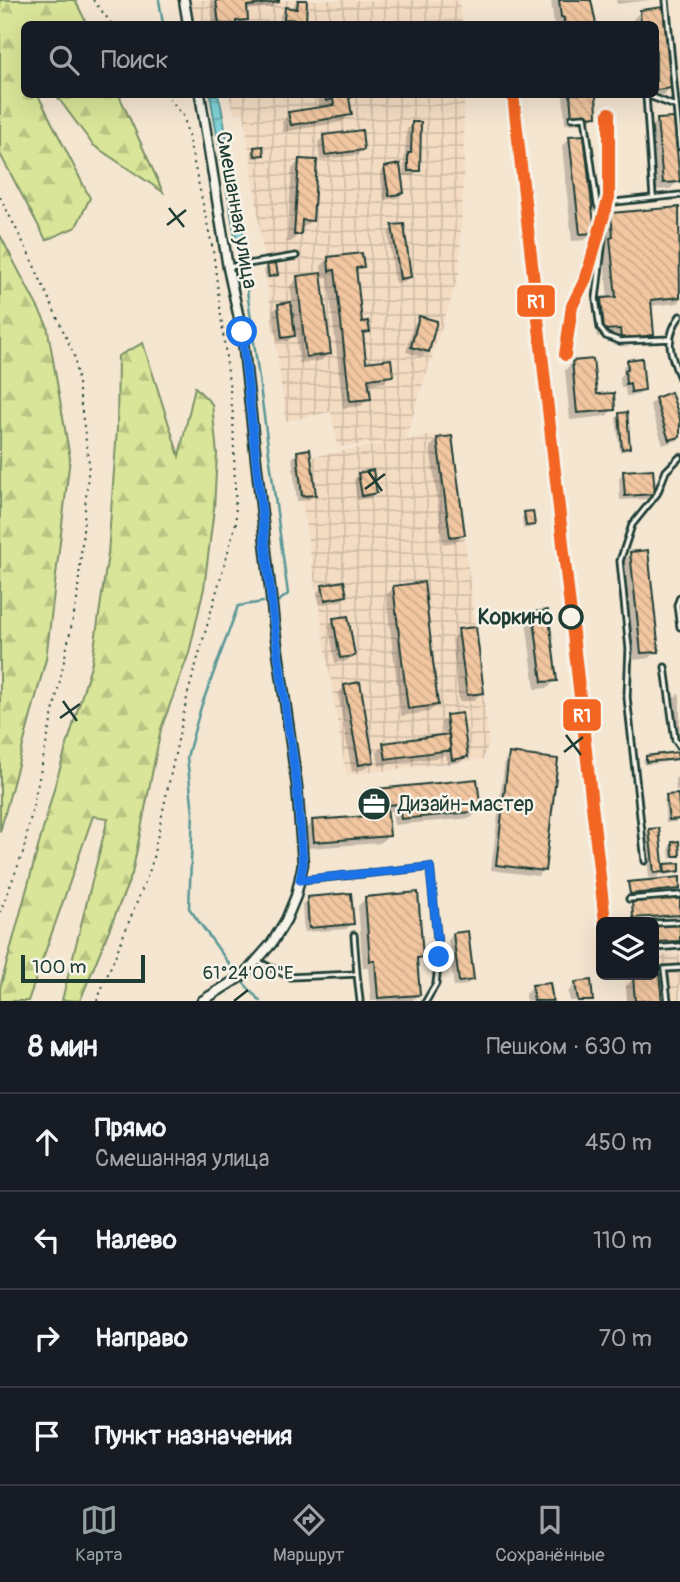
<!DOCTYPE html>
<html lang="ru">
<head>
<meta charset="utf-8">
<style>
  body { margin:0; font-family:Pangolin,sans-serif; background:#20242c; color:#f1f3f6 }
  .controls { position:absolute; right:21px; bottom:21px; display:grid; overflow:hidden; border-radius:10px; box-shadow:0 7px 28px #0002 }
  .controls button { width:63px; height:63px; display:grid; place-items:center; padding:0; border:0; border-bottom:2px solid #363941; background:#171b24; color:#f1f3f6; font:35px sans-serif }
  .scale { position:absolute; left:21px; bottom:18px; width:124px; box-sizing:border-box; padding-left:7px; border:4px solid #1f3d34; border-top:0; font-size:19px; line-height:24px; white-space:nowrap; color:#1f3d34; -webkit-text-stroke:5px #f7f3e8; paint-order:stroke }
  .stop { position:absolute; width:21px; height:21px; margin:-16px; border:5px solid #1a73e8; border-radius:50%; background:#fff }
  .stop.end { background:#1a73e8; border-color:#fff; box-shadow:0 2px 7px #0008 }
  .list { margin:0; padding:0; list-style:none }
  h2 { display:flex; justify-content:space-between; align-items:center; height:91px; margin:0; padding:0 28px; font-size:30px }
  h2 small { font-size:23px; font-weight:400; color:#9ea1a6 }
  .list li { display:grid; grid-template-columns:46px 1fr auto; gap:21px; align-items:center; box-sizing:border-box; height:98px; padding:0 28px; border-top:2px solid #363941 }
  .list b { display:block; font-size:26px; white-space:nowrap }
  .list p { margin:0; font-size:23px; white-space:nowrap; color:#9ea1a6 }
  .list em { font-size:23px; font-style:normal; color:#9ea1a6 }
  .icon { flex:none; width:38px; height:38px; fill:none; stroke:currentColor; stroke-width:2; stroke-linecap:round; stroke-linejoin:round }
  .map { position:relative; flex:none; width:680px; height:1001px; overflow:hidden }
  .search { position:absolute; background:#171b24; box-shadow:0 7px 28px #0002; left:21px; right:21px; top:21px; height:77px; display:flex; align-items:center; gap:18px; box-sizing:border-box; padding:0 24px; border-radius:10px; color:#9ea1a6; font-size:26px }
  .sheet { height:483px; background:#171b24 }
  nav { display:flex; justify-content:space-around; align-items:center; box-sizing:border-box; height:98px; border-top:2px solid #363941; background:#171b24; font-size:19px; color:#9ea1a6 }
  nav a { display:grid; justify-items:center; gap:4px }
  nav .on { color:#92a19f }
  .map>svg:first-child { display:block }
  .industrial { fill:url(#industrial-grid) }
  .forest { fill:url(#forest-firs); stroke:#7c9166; stroke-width:2 }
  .water { fill:url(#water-waves); stroke:#5a9796; stroke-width:2 }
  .shadow { fill:#0003 }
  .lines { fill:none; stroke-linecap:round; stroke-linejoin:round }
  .stream { stroke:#5a9796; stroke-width:2.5 }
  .building { fill:url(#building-back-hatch); stroke:#1f3d34; stroke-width:2 }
  .service-casing { stroke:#1f3d34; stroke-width:9 }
  .minor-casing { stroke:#1f3d34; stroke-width:13 }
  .path { stroke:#1f3d34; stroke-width:2; stroke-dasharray:2 5; stroke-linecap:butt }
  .service { stroke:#f7f3e8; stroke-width:3.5 }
  .minor { stroke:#f7f3e8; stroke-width:8 }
  .rail-1-casing { stroke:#f7f3e8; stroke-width:18 }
  .rail-1 { stroke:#f26522; stroke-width:12 }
  .route { stroke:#1a73e8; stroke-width:9 }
  .ticks { fill:none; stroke:#1f3d34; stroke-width:2.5 }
  .stop-dot { fill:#f7f3e8; stroke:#1f3d34; stroke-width:3.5 }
  .labels { text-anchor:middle; stroke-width:5; stroke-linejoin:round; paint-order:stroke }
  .street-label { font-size:21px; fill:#1f3d34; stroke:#f7f3e8 }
  .stop-label { font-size:21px; font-weight:bold; fill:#1f3d34; stroke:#f7f3e8; text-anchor:end }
  .poi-label { font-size:21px; fill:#1f3d34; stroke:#f7f3e8; text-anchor:start }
  .ticks-label { font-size:18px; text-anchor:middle; fill:#1f3d34; stroke:#f7f3e8; stroke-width:5; stroke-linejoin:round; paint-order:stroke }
  .line-badge { stroke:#f7f3e8; stroke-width:2.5 }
  .badge-label { font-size:19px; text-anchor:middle; font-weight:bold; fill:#fff }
</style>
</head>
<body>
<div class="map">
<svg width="680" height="1001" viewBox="0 0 680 1001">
  <defs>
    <pattern id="industrial-grid" width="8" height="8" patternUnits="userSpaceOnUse" patternTransform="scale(1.75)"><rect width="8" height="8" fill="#f4dcc3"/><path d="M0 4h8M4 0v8" fill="none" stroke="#d1bea8"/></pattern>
    <pattern id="forest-firs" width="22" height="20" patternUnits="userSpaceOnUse" patternTransform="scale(1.75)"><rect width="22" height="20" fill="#d9e598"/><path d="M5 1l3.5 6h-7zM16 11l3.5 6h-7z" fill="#bac584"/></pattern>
    <pattern id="water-waves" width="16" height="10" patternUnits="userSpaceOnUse" patternTransform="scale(1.75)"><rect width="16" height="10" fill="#82d3d8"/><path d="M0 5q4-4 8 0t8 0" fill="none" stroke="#6aacb0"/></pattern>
    <pattern id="building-back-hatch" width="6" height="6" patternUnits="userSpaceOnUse" patternTransform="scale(1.75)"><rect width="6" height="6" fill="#f1c6a0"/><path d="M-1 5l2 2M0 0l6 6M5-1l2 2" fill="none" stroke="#ceab8a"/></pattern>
  </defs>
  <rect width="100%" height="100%" fill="#f5e6d2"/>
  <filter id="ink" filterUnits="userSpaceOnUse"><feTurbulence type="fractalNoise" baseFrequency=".0143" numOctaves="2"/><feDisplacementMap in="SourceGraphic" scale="14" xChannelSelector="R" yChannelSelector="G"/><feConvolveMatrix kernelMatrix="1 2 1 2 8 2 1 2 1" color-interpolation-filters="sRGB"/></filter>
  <g filter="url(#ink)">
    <path class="industrial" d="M190,0h268l5,24h-270z
      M229,95h235v71l-5,108 -54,166 47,-8 37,311 -6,16 -137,16 -51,-315 97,-18 -54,5 -7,-35 -45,9 -42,-308 -10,1z
      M680,954v47h-53l-2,-26h29v-19z"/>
    <path class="forest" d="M0,0h75l12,24h-63v70l14,1 52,103 -14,29 -30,13 -46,-86z
      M56,95h63l44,97 -70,-47z
      M0,235l47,90 23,133 -24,201 -46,173z
      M143,343l36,113 16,-69 17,17 5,50 -3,55 -10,79 -15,65 -28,76 -29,145 -52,127 -18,-1 46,-182 -15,-2 -65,185h-28v-13l55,-203 37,-123 16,-108 9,-125 1,-73z"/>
    <path class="water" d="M210,95h8l3,11 25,141 -5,3 -4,-2z"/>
    <path class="shadow" d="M210,0h67v2l-5,5 -26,3 1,9 -6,5h-28z
      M296,0h9l-1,24h2h-27l1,-9 6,-6 7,1z
      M551,0h38l5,24h-40z
      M616,0h35l-34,4z
      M662,9l8,79 -7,7 -21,2 -1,-3h15v-70h-22l-1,-5 8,-7z
      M316,94h34l-3,6 3,14 -8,8 -59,10 -1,-10 7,-8 30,-5z
      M563,94h34l-3,3 1,18 -7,8 -23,1z
      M657,121l21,60 -8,8 -15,1 -5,-61z
      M413,124l5,46 -5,6h-10l4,-47z
      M324,137l38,13 -5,5 -37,5 -2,-18z
      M570,138l23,94 -8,8 -13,1 -10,-95z
      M255,148l7,7 -3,3h-7v-6z
      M299,161l13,59 -8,7h-5v7l-8,8h-4l5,-73z
      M385,168l17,25 -5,5 -13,2 -4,-26z
      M677,209l3,29v63l-2,2 -28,3 2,29 -7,7 -31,3 -1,-10 -16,2 -3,-30 8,-7 6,-1 -5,-52 3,-3 -2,-22 8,-7z
      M393,227l16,49 -5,6 -9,1 -7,-50z
      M328,259l34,7 -7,7 6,51 7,7 -6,6 3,27 26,11 -8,8 -16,2 2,13 -8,8 -18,2 -15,-131 -8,1 9,75 -8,8 -22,2 -3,-30 -8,8 -11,1 -4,-31 5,-5 15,-2 -3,-18 8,-8 24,-3 -1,-9z
      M268,267l8,8 -10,4 -2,-9z
      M419,318l9,33 -6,6 -16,-5 8,-28z
      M628,361l15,29 -5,5 -12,1 -1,-8h-4l-1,-11 3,-3v-7z
      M573,362l22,34 18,13 -7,7 -36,4 -5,-50z
      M655,399l25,26v13l-2,2 -15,5 -13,-40z
      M620,414l9,34 -4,3 -5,1 -4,-34z
      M438,439l25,96 -8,7 -12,2 -13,-97z
      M298,453l16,41 -6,6 -11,1 -5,-43z
      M624,473l29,20 -6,6 -27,1 -1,-22z
      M359,474l16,19 -5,5 -13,2 -3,-20z
      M525,514l8,11 -3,3 -7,1 -1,-12z
      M631,553l26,98 -8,7 -15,2 -11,-99z
      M323,587l23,9 -6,5 -20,4 -3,-13z
      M394,588l43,117 -8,7 -28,4 -15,-121z
      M534,614l21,66 -7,8 -13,1 -9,-68z
      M334,620l19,35 -6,6 -12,2 -6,-38z
      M459,631l23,61 -8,8 -15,2 -7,-63z
      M345,686l28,76 -8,7 -13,3 -14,-78z
      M678,694h2v46l-3,1 -5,-41z
      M447,717l19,40 -5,5 -14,2 -1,-11 -5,4 -62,9 -2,-14 7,-7 59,-9 -2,-13z
      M510,755l33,115 -5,6 -47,-6 14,-110z
      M646,757l30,1 -3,3 -29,4 -1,-4z
      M680,775v15h-4l-1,-11z
      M368,792l111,18 -8,8 -77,7 -2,-14h-6l2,24 -8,8 -73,5 -2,-18 8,-8 48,-4 -1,-18z
      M667,796l12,23 -4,3 -9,1 -2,-23z
      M650,831l12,38 3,-3 15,-2v9l-18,2 -1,-3 -4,5 -8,1 -4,-41z
      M672,844l7,11 -9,4 -1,-12z
      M366,898l56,59 -6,5 2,32 -6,7h-41l-3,-33h-5l-5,-62z
      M308,899l44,25 -6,5 -42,3 -2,-28z
      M454,934l18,46 -6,5 -12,2 -6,-47z
      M633,979l27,22h-33l-1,-15z
      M576,984l16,17h-22l-2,-9z
      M533,987l18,14h-25l-1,-7z"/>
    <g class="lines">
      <path class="stream" d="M159,0l4,24
        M244,268l44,326 -9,7
        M237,975l-48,-67 4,-95 -6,-56 14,-50 37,-101 25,-4
        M241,980l19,21"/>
    </g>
    <path class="building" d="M216,0h63v2l-32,4 1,14 -12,1v3h-17z
      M298,0h9l-1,23 3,1h-10v-4l-15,-1 1,-12 12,2z
      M559,0h32l5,24h-32v-6l-3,-1z
      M663,7l9,81 -16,2v-66h-15l-1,-14z
      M325,94h27v3l-3,1 3,17 -61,10 -3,-13 46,-7 -1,-6 -7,2z
      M570,94h26l1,22 -25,2z
      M674,118l6,64 -17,1 -6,-64z
      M412,122h9l-1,49h-12v-18h3z
      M362,130l2,20 -39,5 -2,-20z
      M584,135l11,98 -15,1 -11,-98z
      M263,146l1,9 -9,1 -1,-9z
      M299,159l18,1 -4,61 -11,-1 -1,15h-7z
      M400,164l4,29 -15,3 -5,-29z
      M679,207l1,90 -29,3 3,35 -33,4 -1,-10 -16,1 -3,-32 15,-1 -6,-59 3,-1 -2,-24z
      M404,224l7,53 -11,2 -8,-54z
      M362,253l2,14 -8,1 6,54 6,-1 2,11 -7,1 3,29 25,-3 2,17 -25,3 3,20 -21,2 -15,-131 -6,1 -1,-14z
      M276,264l2,11 -9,2 -2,-12z
      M321,273l10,81 -25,3 -9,-81z
      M291,302l4,34 -13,2 -4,-34z
      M419,316l18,5 -8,31 -18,-5z
      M642,358l3,32 -14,2 -1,-9 -4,1 -1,-14h3l-1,-10z
      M593,359l4,35 17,-1 1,17 -38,3 -5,-52z
      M671,392l9,27v18l-11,3 -14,-42z
      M627,412l3,36 -8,1 -3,-36z
      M452,436l13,99 -15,2 -13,-99z
      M310,449l6,46 -14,1 -5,-45z
      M653,469l2,25 -30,2 -2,-25z
      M373,470l4,23 -15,3 -4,-23z
      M533,511l2,14 -9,1 -2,-14z
      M648,550l11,102 -18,1 -11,-101z
      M344,581l3,15 -22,4 -3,-15z
      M424,582l14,123 -30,4 -15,-123z
      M548,610l9,71 -15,1 -9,-70z
      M348,616l7,40 -15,2 -7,-40z
      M476,627l8,66 -17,2 -9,-66z
      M360,682l14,80 -15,3 -15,-80z
      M462,713l6,44 -16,3 -6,-45z
      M449,734l2,16 -65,9 -3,-16z
      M677,752l1,7 -32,3v-6z
      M509,753l49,6 -13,112 -49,-6z
      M477,779l4,32 -80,8 -2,-15 -12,1 3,31 -76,6 -2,-22 57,-4 -2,-26z
      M678,794l2,25 -11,1 -3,-25z
      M659,828l5,44 -10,1 -5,-44z
      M679,841l1,15h-7l-1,-14z
      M680,863v8l-15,2 -1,-9z
      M680,877v12l-50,5 -2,-12z
      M418,892l5,65 -6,1 3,37 -42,3 -3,-37h-5l-5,-64z
      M351,893l3,31 -45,4 -2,-31z
      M680,898v17l-47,3 -1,-17z
      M680,924v17l-26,1v-16z
      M468,931l6,49 -15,2 -6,-49z
      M659,974l3,27h-27l-2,-24z
      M591,980l2,21h-15l-3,-19z
      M550,983l3,18h-19l-2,-16z"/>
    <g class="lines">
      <defs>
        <path id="service" d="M666,0l14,147
          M646,95l7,102
          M647,95l28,11
          M572,118l13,-1 12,87 8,18 -9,77 4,29 6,8 14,5 51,-2
          M597,204l83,-9
          M229,267l67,-11
          M680,316c-16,22 -10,39 0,62
          M680,597l-3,8 3,22
          M665,667l10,73 5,7
          M645,861l-18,-164 2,-48 -9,-88 12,-36 25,-31 9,-23 14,-14
          M302,880l128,-13 9,90 -3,27 -10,17
          M629,899l51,-4
          M654,923l26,-1
          M354,935l3,39
          M654,948l26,-2
          M257,961l33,16 67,-3 3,27
          M668,1001l-4,-32 16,-1"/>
        <path id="minor" d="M184,0l4,24
          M200,94l28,174 14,64 32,292 23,162 6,78 -7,32 -10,24 -14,23 -27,31 -43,27"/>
      </defs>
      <use href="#service" class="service-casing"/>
      <use href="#minor" class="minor-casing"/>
      <path class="path" d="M93,0l19,24
        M0,197l28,55 46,103 15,108 -12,137 -54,253 -23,59
        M97,1001l54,-134 37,-174 48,-170 -3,-108 -20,-165 -29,-133 -18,-23"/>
      <use href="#service" class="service"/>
      <use href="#minor" class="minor"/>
      <defs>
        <path id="rail-1" d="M513,94l92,828
          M565,355l7,-49 14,-28 23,-81v-84"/>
      </defs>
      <use href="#rail-1" class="rail-1-casing"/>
      <use href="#rail-1" class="rail-1"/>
    </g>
  </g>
  <g class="lines" filter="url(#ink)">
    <path class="route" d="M242,332l32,292 23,162 6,78 -3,16 130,-13 9,90"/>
  </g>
  <path class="ticks" d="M169,208l15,19M167,225l19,-15M368,471l14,20M365,489l20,-15M63,701l14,20M60,718l20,-14M566,735l15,20M564,752l19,-15M234,1001l14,-11"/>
  <defs>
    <symbol id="office-disc" viewBox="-11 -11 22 22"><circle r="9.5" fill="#1f3d34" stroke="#f7f3e8"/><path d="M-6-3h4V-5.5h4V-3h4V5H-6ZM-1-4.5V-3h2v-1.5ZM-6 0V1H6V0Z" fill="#fff"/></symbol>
  </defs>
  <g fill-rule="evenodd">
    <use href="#office-disc" x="355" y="785" width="38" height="38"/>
  </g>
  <circle class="stop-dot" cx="571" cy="617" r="11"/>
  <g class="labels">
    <g class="street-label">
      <text transform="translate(237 210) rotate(80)" y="7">Смешанная улица</text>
    </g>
    <g class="stop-label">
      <text x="553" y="624">Коркино</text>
    </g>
    <g class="poi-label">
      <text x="398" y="811">Дизайн-мастер</text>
    </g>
  </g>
  <g class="ticks-label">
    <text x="248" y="979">61°24'00"E</text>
  </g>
  <g class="line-badge">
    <rect x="516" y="284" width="40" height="34" rx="7" fill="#f26522"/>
    <rect x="562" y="698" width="40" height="34" rx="7" fill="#f26522"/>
  </g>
  <g class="badge-label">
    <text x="536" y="308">R1</text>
    <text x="582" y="722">R1</text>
  </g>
</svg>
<div class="controls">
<button><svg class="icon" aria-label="layers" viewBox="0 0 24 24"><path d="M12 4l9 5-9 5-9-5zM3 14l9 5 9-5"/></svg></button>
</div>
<div class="scale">100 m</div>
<div class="stop" style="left:242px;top:332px"></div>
<div class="stop end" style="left:439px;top:957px"></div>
<div class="search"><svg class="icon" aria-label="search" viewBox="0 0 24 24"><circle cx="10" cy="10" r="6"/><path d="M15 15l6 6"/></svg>Поиск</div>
</div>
<section class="sheet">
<h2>8 мин<small>Пешком · 630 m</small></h2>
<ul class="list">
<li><svg class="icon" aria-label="ahead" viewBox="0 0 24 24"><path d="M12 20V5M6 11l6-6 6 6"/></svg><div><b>Прямо</b><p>Смешанная улица</p></div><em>450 m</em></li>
<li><svg class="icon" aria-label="left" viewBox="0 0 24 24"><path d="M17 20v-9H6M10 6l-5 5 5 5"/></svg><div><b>Налево</b></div><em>110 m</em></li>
<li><svg class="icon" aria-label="right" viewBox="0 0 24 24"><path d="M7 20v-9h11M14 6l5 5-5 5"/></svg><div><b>Направо</b></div><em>70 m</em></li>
<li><svg class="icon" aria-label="arrive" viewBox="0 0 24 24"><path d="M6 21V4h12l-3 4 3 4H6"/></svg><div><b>Пункт назначения</b></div></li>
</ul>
</section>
<nav>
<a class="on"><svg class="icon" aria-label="map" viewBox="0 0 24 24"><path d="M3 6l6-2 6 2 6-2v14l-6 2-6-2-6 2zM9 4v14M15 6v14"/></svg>Карта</a>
<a><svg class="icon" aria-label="directions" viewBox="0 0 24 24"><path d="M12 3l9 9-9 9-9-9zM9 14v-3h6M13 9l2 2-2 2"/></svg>Маршрут</a>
<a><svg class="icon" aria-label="saved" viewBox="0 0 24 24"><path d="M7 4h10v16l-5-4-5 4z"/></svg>Сохранённые</a>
</nav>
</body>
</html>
